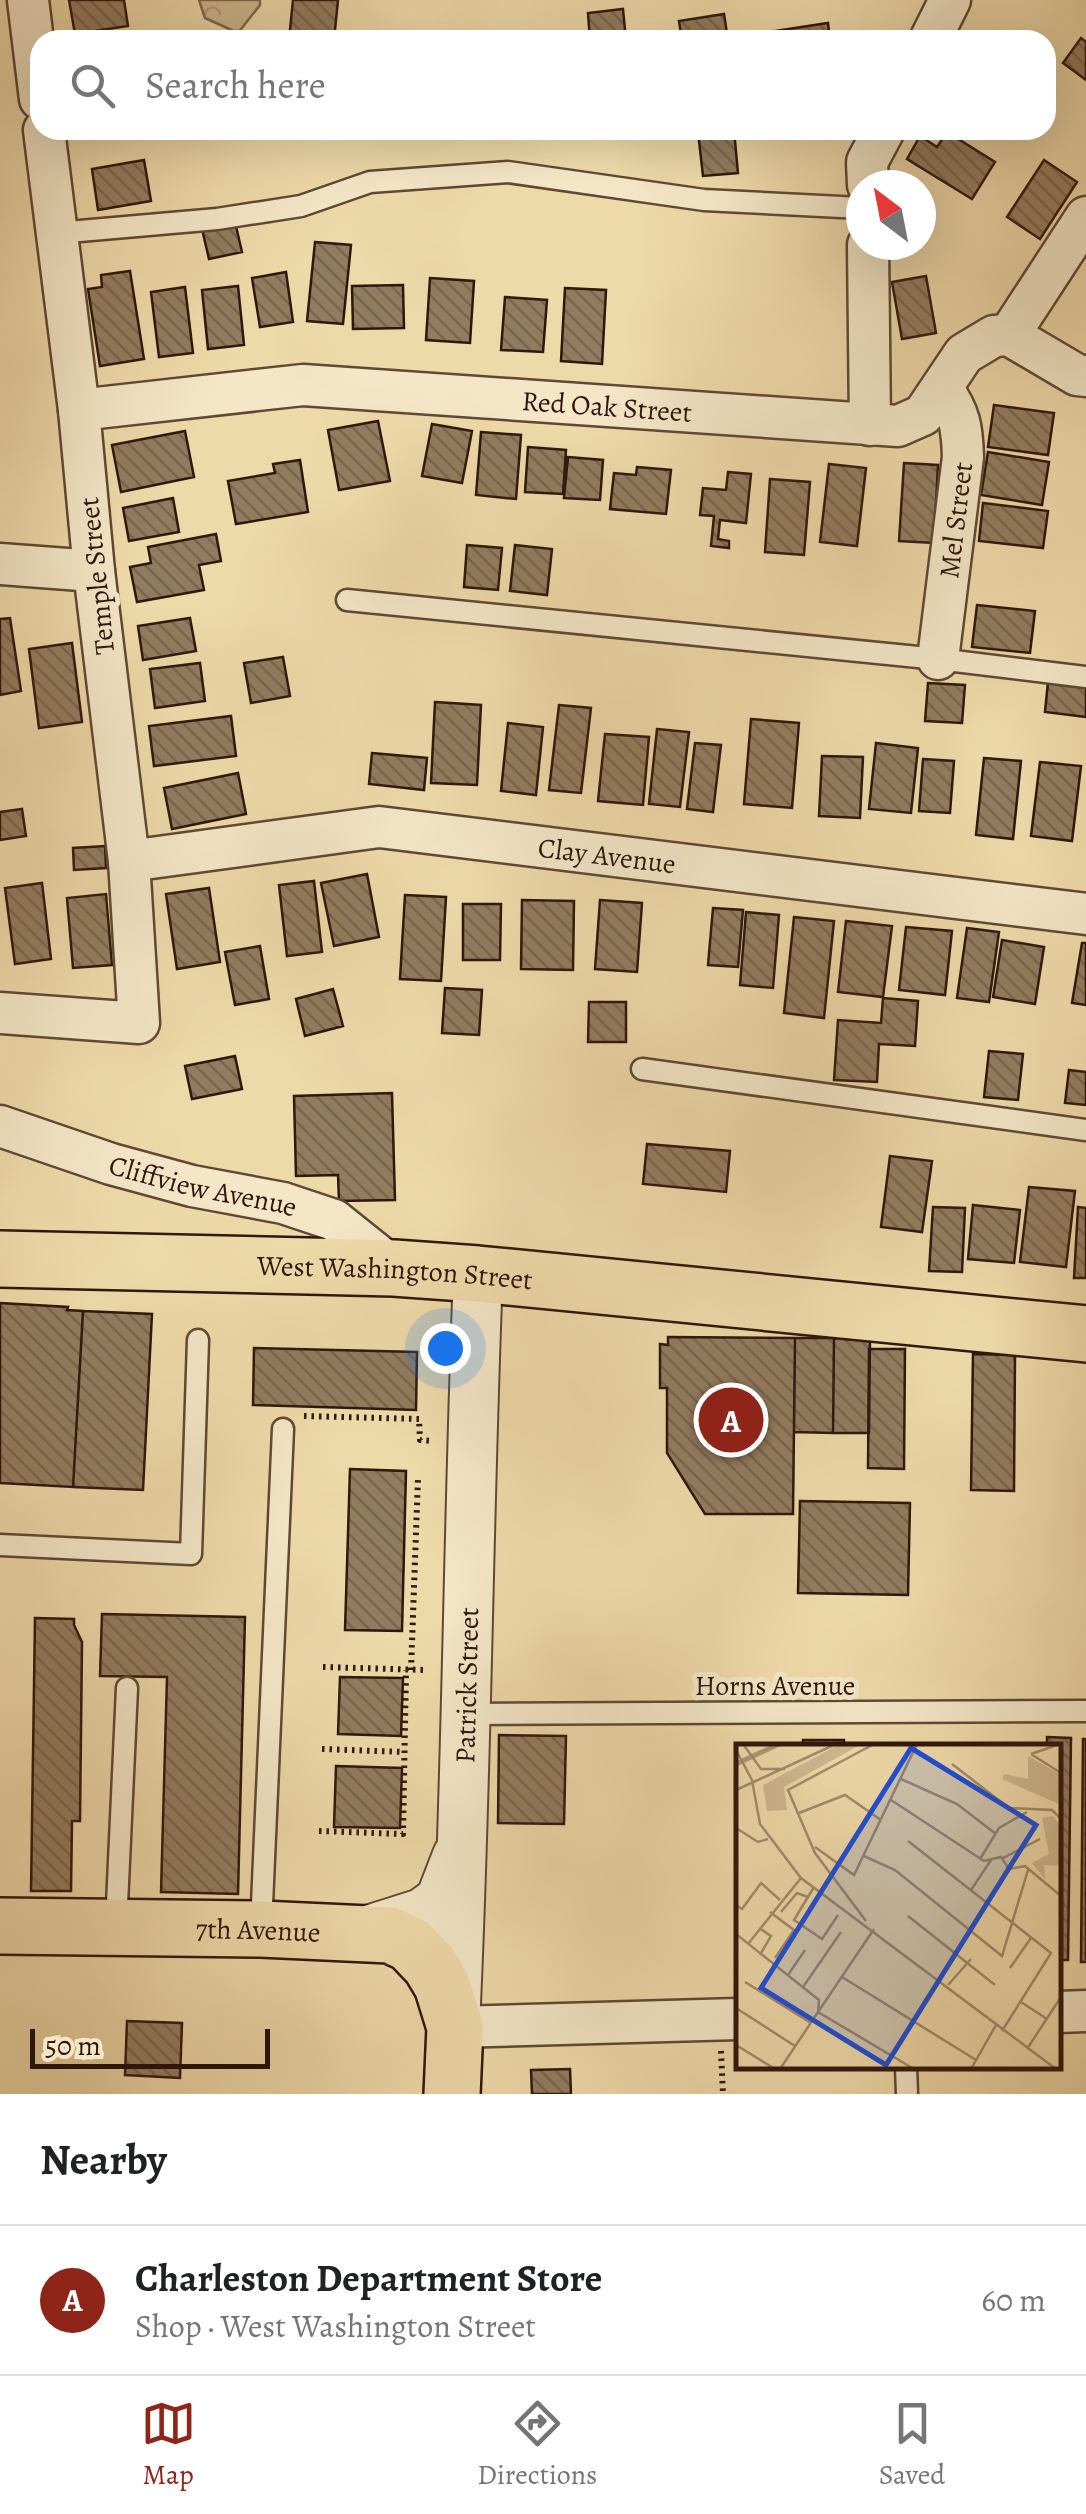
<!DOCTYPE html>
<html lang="en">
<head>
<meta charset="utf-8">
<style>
  body { margin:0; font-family:Alegreya,serif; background:#f2f2f2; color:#202124 }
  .compass { position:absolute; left:846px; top:170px; width:90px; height:90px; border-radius:50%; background:#fff; box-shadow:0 10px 40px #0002; rotate:328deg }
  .scale { position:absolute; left:30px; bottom:25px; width:240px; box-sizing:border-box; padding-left:10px; border:5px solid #2f170e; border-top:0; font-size:28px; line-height:35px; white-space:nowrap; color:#2f170e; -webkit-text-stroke:8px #f4e6c7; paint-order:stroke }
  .you { position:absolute; left:445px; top:1348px; width:35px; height:35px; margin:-25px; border:8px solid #fff; border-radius:50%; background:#1a73e8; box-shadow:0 0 0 15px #1a73e833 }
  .badge { display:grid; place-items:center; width:65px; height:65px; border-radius:50%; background:#8f2418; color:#fff; font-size:32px; font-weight:700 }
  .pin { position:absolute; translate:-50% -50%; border:5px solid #fff; box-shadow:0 2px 10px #0006 }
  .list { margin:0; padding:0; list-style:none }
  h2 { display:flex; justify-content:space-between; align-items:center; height:130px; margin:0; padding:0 40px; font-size:42px }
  h2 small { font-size:32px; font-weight:400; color:#757577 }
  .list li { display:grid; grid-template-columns:65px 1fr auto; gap:30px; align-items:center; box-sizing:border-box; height:150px; padding:0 40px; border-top:2px solid #e0e0e0 }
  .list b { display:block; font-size:38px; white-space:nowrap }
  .list p { margin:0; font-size:32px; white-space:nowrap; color:#757577 }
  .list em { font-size:32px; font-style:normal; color:#757577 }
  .icon { flex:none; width:55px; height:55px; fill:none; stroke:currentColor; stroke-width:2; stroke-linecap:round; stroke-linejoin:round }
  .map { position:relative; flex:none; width:1086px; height:2094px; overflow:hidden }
  .search { position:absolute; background:#fff; box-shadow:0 10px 40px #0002; left:30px; right:30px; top:30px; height:110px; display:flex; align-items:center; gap:25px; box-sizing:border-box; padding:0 35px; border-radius:30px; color:#757577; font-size:38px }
  .sheet { height:280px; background:#fff }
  nav { display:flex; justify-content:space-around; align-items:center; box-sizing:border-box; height:140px; border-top:2px solid #e0e0e0; background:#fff; font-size:28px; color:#757577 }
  nav a { display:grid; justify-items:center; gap:5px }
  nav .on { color:#8f2418 }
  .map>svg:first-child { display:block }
  .forest { fill:url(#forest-crowns); stroke:#7e684e; stroke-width:2.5 }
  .building { fill:url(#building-back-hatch); stroke:#2f170e; stroke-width:2.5 }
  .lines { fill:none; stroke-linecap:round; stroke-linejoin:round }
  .service-casing { stroke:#5f4835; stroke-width:25 }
  .minor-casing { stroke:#5f4835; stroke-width:45 }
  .tertiary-casing { stroke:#5f4835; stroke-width:52 }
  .primary-casing { stroke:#2f170e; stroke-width:60 }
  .path { stroke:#2f170e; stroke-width:6; stroke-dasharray:2.5 5; stroke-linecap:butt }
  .service { stroke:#f4e6c7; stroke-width:20 }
  .minor { stroke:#f4e6c7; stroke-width:40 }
  .tertiary { stroke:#f4e6c7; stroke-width:48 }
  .primary { stroke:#eed9a9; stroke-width:55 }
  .labels { text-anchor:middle; stroke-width:10; stroke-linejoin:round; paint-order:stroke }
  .street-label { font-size:28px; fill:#2f170e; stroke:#f4e6c7 }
  .inset-river { fill:none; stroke:#ad9774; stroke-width:5 }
  .inset-road { fill:none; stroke:#a28b6b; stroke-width:2.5 }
  .view { fill:#1d4ed8; fill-opacity:0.15; stroke:#1d4ed8; stroke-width:5 }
  .inset-edge { fill:none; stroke:#2f170e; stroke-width:5 }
</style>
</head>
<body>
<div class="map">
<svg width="1086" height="2094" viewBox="0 0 1086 2094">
  <defs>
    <pattern id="forest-crowns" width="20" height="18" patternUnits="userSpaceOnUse" patternTransform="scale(2.5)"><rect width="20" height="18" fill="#ceb88f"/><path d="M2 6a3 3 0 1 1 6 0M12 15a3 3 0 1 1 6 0" fill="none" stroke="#b19d7a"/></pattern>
    <pattern id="building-back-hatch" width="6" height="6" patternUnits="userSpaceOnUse" patternTransform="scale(2.5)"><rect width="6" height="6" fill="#927c5f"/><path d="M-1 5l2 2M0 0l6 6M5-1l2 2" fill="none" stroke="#78654d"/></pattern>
  </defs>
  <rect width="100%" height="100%" fill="#eed9a9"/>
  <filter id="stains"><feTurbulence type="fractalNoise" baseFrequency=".002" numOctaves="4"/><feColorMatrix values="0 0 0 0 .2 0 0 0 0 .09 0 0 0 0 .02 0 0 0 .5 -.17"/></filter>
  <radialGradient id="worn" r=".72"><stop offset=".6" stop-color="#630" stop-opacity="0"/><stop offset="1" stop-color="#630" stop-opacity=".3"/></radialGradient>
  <path class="forest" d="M199,0h61v5l-22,28 -33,-15z"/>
  <path class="building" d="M69,0h55l4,26 -53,8z
    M293,0h45l-4,40h-45z
    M623,9l3,31h-36l-2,-27z
    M724,14l4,26h-46l-3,-19z
    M828,23l2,17h-53l-2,-9z
    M1081,38l5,4v38l-23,-17z
    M715,130h19l4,43 -35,3 -5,-44z
    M947,132l48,30 -23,37 -65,-40 13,-23 17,11z
    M144,160l7,41 -53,9 -6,-41z
    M1044,160l33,22 -37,57 -33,-22z
    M235,222l7,30 -33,7 -7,-30z
    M315,242l36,3 -8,79 -36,-3z
    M130,271l14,88 -44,7 -12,-77 14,-2 -1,-12z
    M286,272l7,50 -33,5 -8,-49z
    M926,276l10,57 -34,6 -10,-57z
    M430,278l44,3 -4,62 -44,-3z
    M403,285l1,43 -51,1 -1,-43z
    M238,286l6,59 -36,4 -6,-59z
    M185,287l8,66 -34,4 -8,-65z
    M565,288l41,2 -4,74 -41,-3z
    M505,297l42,3 -4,52 -42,-2z
    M994,405l60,8 -6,42 -60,-8z
    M378,421l12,60 -51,9 -11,-60z
    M432,424l40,7 -10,52 -40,-7z
    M185,431l9,46 -73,15 -9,-47z
    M481,432l40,3 -5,64 -40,-4z
    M528,447l38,3 -3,44 -38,-2z
    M988,452l61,10 -7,43 -61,-10z
    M568,457l35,3 -3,40 -36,-2z
    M300,460l8,52 -72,12 -8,-43 47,-8 -2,-9z
    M904,463l34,2 -4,78 -35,-2z
    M829,464l37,4 -9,78 -37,-4z
    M637,467l34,3 -5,44 -56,-5 4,-36 22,2z
    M728,472l23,2 -5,49 -26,-3 -2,19 11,2v7l-18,-2 3,-30 -14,-1 3,-27 23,2z
    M770,479l40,3 -6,73 -39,-3z
    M173,498l6,34 -50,9 -6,-33z
    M983,503l65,8 -5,37 -64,-7z
    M216,534l5,27 -22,4 5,25 -67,12 -7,-35 21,-4 -3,-16z
    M467,545l35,3 -4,42 -34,-3z
    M515,545l37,4 -5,46 -37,-4z
    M977,605l58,6 -5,42 -58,-6z
    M10,618l11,73 -21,4v-76z
    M190,618l6,33 -53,9 -5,-34z
    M72,643l10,79 -43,6 -10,-79z
    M283,657l7,39 -39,7 -7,-40z
    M200,663l5,38 -50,7 -5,-39z
    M1048,682l38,4v31l-41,-5z
    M928,683l37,2 -3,38 -37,-2z
    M435,702l46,3 -4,80 -46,-2z
    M559,705l32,3 -10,85 -32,-3z
    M231,716l5,40 -82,10 -5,-40z
    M751,719l48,4 -7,85 -48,-4z
    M508,723l35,4 -7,68 -35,-4z
    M657,729l32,3 -9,75 -31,-3z
    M605,734l44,3 -6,68 -45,-4z
    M695,743l26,2 -8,67 -26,-3z
    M876,743l42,5 -7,65 -42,-4z
    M372,753l55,5 -3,32 -55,-6z
    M822,756l41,1 -3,61 -41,-2z
    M984,758l37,3 -8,78 -37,-4z
    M923,759l31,2 -4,52 -31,-2z
    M1040,762l41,4 -9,75 -41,-5z
    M238,773l8,41 -74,15 -8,-41z
    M22,809l4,27 -26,4v-28z
    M105,846l1,22 -32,2 -1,-22z
    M367,874l12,63 -45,9 -13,-63z
    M314,881l8,71 -35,4 -8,-71z
    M42,883l9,76 -36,5 -10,-76z
    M209,888l11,74 -43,7 -11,-75z
    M106,894l6,71 -39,3 -6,-70z
    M405,895l41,2 -5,84 -41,-2z
    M522,900l52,1 -1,69 -52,-1z
    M600,900l42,3 -5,69 -42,-3z
    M463,904h38l-1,56h-37z
    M713,908l30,2 -5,57 -30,-2z
    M746,912l33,3 -6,73 -33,-3z
    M794,917l40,4 -10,97 -40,-5z
    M846,921l46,5 -9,71 -45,-5z
    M906,927l46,4 -7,64 -46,-5z
    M967,928l32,4 -10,70 -32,-4z
    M1002,940l42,7 -9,57 -42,-7z
    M1082,943h4v62l-14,-2z
    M260,946l9,53 -34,6 -10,-53z
    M445,988l37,2 -3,45 -37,-2z
    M333,989l10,37 -38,10 -9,-37z
    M883,998l35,3 -3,45 -36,-2 -2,38 -43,-2 4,-60 43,3z
    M589,1002h37v40h-38z
    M989,1051l34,3 -5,46 -34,-3z
    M235,1056l7,33 -50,10 -7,-33z
    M1069,1070l17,2v33l-21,-2z
    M392,1093l3,107 -56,1 -1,-26 -42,1 -2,-80z
    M647,1144l83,7 -4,41 -83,-8z
    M890,1156l42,5 -10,71 -41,-5z
    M1029,1187l46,4 -9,76 -46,-5z
    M973,1205l47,5 -6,53 -46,-4z
    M933,1207l32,1 -3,64 -33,-1z
    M1078,1207l8,1v70h-12z
    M0,1303l68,4 -1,3 16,1 -10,176 -73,-4z
    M83,1311l69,3 -9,176 -70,-3z
    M668,1337l127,1 -2,176h-88l-38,-61v-65h-7v-44l8,1z
    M795,1338h39l-1,95 -39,-1z
    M834,1338l36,1 -1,94h-36z
    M254,1348l163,4 -1,58 -163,-5z
    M869,1349h36l-1,120 -36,-1z
    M973,1354l42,1 -1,136 -43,-1z
    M350,1469l56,2 -4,160 -57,-1z
    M800,1501l110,2 -2,92 -110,-2z
    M102,1614l143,3 -7,277 -77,-2 6,-215 -67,-1z
    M35,1618l39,1v6l8,17 -2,179h-8l-1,70h-40z
    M340,1677l63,1 -2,58 -63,-2z
    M499,1735l67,1 -2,88 -66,-1z
    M1047,1737l24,1 -3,222h-10v-214h-11z
    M1083,1739h3v223h-5z
    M803,1740h41v6h-41z
    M336,1766l66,2 -2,60 -66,-1z
    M127,2021l55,2 -2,55 -55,-3z
    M570,2069l1,25h-39l-1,-24z"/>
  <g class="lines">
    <defs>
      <path id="service" d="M57,233l160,-14 84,-13 69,-24 138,-10 196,28 157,8
        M347,600l591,59 148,18
        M642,1069l444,61
        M0,1545l191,9 7,-214
        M464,1714l622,-3
        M116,1926l11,-238
        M261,1927l22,-498
        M906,2066l1,28"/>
      <g id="minor">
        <path d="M28,0l12,99"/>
        <path d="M930,40l20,-40"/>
        <path d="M868,185l-1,-23 17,-32"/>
        <path d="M868,245l2,180"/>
        <path d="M1009,335l77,-118"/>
        <path id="s1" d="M79,410l224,-25 595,41 25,-11 41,-61 30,-18 15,-1 68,40 9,1"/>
        <path d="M0,564l94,7"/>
        <path id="s2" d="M938,659l25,-202c-1,-31 -3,-43 -21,-69"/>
        <path id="s3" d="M129,861l250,-34 707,87"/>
        <path d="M0,1013l139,10 -10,-162 -35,-290 -15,-161 -35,-280"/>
        <path id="s4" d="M0,1126l111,38 81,22 91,17 51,17 60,48"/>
        <path d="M1058,2012l28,-1"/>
        <path d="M455,2027l283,-8"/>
      </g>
      <g id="tertiary">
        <path d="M362,1932l60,-19 18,-13 17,-44"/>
        <path id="s5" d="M455,2025c12,-250 13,-501 23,-751"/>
      </g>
      <g id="primary">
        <path id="s6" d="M0,1259l394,9 84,6 608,60"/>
        <path id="s7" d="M0,1926l261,3 129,6 20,9 20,21 12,20 13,42 -3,67"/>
      </g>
    </defs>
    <use href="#service" class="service-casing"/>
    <use href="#minor" class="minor-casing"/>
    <use href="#tertiary" class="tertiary-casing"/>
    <use href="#primary" class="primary-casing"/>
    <path class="path" d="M304,1416l115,3 1,21 13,1
      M323,1667l104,3
      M411,1670l7,-192
      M322,1749l82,3
      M319,1831l84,3 3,-164
      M721,2051l2,43"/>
    <use href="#service" class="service"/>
    <use href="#minor" class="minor"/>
    <use href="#tertiary" class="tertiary"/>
    <use href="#primary" class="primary"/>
  </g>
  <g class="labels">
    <g class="street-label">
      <text dy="10" stroke="none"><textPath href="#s1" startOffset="530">Red Oak Street</textPath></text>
      <text dy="10" stroke="none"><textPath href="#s2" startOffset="140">Mel Street</textPath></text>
      <text transform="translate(96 576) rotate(-96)" y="10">Temple Street</text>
      <text dy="10" stroke="none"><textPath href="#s3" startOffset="482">Clay Avenue</textPath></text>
      <text dy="10" stroke="none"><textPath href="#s4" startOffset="212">Cliffview Avenue</textPath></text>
      <text dy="10" stroke="none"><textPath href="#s6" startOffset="395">West Washington Street</textPath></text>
      <text dy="10" stroke="none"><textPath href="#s5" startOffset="340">Patrick Street</textPath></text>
      <text x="775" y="1695">Horns Avenue</text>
      <text dy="10" stroke="none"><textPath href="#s7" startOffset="258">7th Avenue</textPath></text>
    </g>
  </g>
  <g transform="translate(736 1744)">
    <rect width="325" height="325" fill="#eed9a9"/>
    <path d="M104,0h22l-78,43 3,23 -20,1 -4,-26zM292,12l33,19v30l-59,-26 2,-5 24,5zM317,72l8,10v40l-17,-1 1,14 -13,-16 17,-9 -7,-36z" fill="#ceb88f"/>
    <path class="inset-river" d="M0,20l43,-20"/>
    <path class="inset-road" d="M7,0l18,25h24M0,6l16,30M295,10l30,19M295,10l29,-10M216,20l57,44 43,2 9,9M165,35l56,25 39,30M16,36l8,44 41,54 255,191M0,46l100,-46M155,56l93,61 17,-4 8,12 16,-3 36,30M63,69l46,-18 36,25M0,84l22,14 10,-3M172,97l143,112 -49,78M79,103l39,28 63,-131M128,112l31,14 107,86 26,-86M267,114l37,-19M244,115l19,-31 28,-16M78,143l-20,33 28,19 16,-24M235,146l20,-30M0,161l6,4 19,-26 19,17M34,168l24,18 -19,28M45,168l16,-19 11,4M172,172l87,69M130,177l-51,-68 -27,-63 86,-46M23,184l12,8 -11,19M138,185l-56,83 96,57M0,190l83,66 -1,12 -38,57M12,200l53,-66M274,224l21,-30M52,231l17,-25M106,233l134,83M9,238l66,41M212,241l23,-26M67,243l38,-55M285,258l26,17M0,264l59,38M0,301l39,24M291,305l34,-52M235,325l25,-44"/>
    <path class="view" d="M175,4l125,77 -150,240 -125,-77z"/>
    <rect width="325" height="325" class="inset-edge"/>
  </g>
  <rect width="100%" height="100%" filter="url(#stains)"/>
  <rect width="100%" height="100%" fill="url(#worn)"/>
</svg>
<svg class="compass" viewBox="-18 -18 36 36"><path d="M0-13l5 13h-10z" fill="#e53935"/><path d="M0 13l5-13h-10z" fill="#757577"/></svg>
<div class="scale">50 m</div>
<div class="you"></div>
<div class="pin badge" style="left:731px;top:1420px">A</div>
<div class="search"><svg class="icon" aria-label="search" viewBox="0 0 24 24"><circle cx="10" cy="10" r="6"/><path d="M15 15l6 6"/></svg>Search here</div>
</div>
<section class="sheet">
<h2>Nearby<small></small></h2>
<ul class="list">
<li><span class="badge">A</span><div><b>Charleston Department Store</b><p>Shop · West Washington Street</p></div><em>60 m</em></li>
</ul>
</section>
<nav>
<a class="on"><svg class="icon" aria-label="map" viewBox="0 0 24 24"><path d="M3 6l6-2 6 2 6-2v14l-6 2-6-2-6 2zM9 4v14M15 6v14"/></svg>Map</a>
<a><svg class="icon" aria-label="directions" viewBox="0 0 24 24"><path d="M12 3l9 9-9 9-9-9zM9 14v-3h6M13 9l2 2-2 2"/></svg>Directions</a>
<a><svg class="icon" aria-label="saved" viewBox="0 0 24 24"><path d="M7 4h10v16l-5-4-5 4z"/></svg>Saved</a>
</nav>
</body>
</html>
